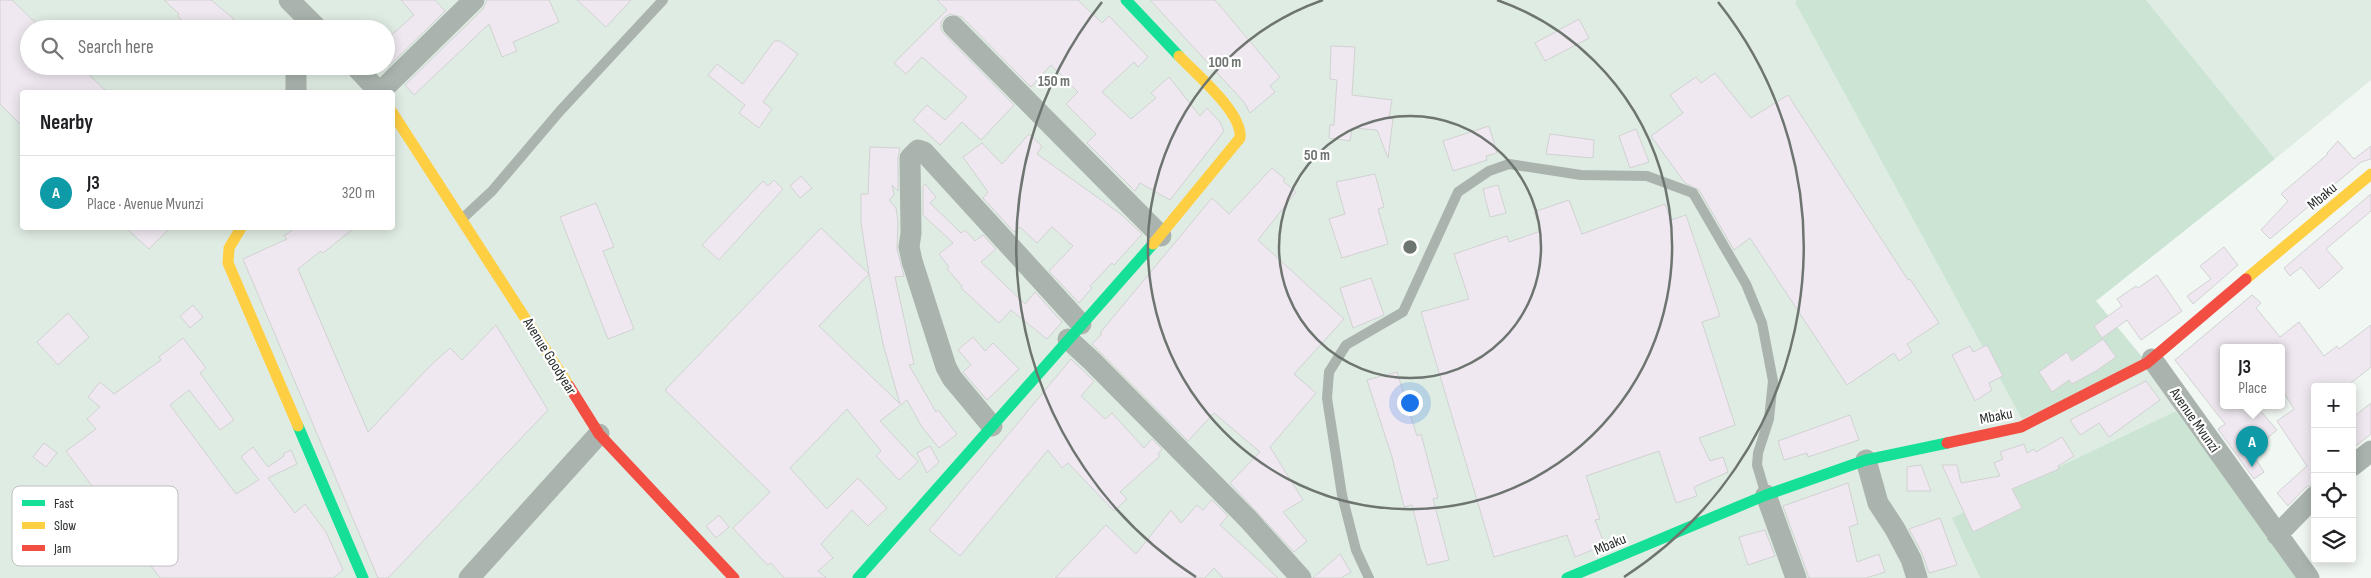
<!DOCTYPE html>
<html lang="en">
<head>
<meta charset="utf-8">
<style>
  body { margin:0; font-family:"Sofia Sans Condensed",sans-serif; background:#f6f6f6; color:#202124 }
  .controls { position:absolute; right:15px; bottom:15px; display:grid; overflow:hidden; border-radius:5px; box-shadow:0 2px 12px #0003 }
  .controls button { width:45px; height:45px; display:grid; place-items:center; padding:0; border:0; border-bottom:1px solid #e0e0e0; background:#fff; color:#202124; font:25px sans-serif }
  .you { position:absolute; left:1409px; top:402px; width:18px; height:18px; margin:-12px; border:4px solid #fff; border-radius:50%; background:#1a73e8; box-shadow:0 0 0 8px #1a73e833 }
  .badge { display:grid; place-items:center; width:32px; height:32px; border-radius:50%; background:#1a73e8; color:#fff; font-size:16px; font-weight:700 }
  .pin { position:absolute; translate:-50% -41px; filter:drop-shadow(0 1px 2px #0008) }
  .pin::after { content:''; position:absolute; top:26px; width:18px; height:15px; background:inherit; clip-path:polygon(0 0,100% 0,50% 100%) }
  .popup { position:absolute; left:2220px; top:344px; width:65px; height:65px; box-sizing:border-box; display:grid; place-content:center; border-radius:5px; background:#fff; filter:drop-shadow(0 1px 4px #0005); font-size:16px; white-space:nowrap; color:#757577 }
  .popup b { font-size:19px; color:#202124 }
  .popup::after { content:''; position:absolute; left:50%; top:100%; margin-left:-10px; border:10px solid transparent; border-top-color:#fff }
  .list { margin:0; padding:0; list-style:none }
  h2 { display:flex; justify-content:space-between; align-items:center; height:65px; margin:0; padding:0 20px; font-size:21px }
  h2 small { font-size:16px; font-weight:400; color:#757577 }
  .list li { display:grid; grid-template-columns:32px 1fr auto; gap:15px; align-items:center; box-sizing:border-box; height:75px; padding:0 20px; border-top:1px solid #e0e0e0 }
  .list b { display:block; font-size:19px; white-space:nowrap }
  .list p { margin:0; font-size:16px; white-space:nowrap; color:#757577 }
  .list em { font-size:16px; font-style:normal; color:#757577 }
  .icon { flex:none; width:28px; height:28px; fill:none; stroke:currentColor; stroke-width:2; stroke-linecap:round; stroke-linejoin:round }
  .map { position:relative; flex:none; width:2371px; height:578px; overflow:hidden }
  .search { position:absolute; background:#fff; box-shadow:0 2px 12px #0003; left:20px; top:20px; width:375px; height:55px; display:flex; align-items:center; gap:12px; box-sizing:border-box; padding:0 18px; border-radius:28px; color:#757577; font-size:19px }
  .panel { position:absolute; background:#fff; box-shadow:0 2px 12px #0003; left:20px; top:90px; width:375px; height:140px; border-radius:5px }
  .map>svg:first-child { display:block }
  .built { fill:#dfece3; fill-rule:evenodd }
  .green { fill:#cbe4d4 }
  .building { fill:#efe8f0; stroke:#d1d2d2; fill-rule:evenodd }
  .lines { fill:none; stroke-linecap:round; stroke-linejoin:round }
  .lane { stroke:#aab3ad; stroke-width:10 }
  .street { stroke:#aab3ad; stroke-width:21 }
  .fast { stroke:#16e098; stroke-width:11 }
  .slow { stroke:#ffcf43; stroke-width:11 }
  .jam { stroke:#f24e42; stroke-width:11 }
  .ring { fill:none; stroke:#6e7470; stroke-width:2.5 }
  .labels { text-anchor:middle; stroke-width:4.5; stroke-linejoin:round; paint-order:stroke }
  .street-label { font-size:15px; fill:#282d2a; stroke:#fff }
  .key { fill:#fff; stroke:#bec0bf; stroke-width:1 }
  .key-label { font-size:14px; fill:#282d2a }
  .centre { fill:#6e7470; stroke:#fff; stroke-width:2.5 }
  .ring-label { font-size:15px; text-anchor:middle; font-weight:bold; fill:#6e7470; stroke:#fff; stroke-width:4.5; stroke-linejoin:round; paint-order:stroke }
</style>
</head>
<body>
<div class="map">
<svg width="2371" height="578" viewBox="0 0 2371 578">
  <rect width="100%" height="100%" fill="#f1f7f3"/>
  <path class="built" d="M0,0h1797l225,417 130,-58 24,52 -223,107 27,60h-1980zM29,29h357v37h-357zM22,92h370v136h-370z
    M2146,0h225v80l-96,79z"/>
  <path class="green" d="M1797,0h349l129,159 -179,142 51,62 -125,56 -227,-417z
    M2176,411l122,167h-318l-28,-60z"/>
  <path class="building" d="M0,0h12l30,29h-13v37h51l27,26h-85v34l-22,-22z
    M164,0h47l23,19 -9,10h-32l-16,-13 2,-2z
    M401,0h34l10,11 -56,55 -3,-3v-23l28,-25z
    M487,0h62l10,22 -46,20 4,9 -15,6 -13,-33 -75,71 -9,-10 78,-76z
    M577,0h54l-25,27z
    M937,0h141l24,23 7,-7 39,41 -10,10 -4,-5 -32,30 29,27 25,-21 -5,-5 18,-16 31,39 7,-8 13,14 4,9 -54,69 -30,-17 -5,8 -48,-48 9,-9 -30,-30 12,-12 -27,-27 -20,22 -69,-70 -12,-3 -5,3 -4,5v7l3,5 70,71 -33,35 -19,-18 -22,23 -27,-25 14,-15 18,15 22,-23 -45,-40 -16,17 -12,-11 53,-53z
    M1150,0h65l65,77 -10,9 5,6 -25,21 -6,-11z
    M1579,19l10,19 -44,23 -10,-18z
    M774,41h6l18,13 -35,48 9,7 -13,19 -20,-15 6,-8 -37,-30 9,-11 26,20z
    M1331,46l24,1 -3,48 40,5 -3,18 4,1 -5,39 -11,-28 -25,-2 -2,13 -21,-3 1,-13h4l3,-45 -7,-1z
    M1715,73l36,45 37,-23 120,185 2,-1 29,44 -32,21 5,8 -13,9 -5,-8 -47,32 -97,-147 -16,12 -35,-60 -14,-7 -34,-47 32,-23 -13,-18 26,-18 5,6z
    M1489,126l8,27 -11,3 1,4 -34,11 -10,-30z
    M1636,129l13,33 -19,6 -11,-32z
    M1029,134l13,12 -5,8 85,61 20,19 -28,31 -2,-2 -22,23 2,2 -13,15 -30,-32 24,-25 -21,-19 -15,16 -17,-16 -6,5 -31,-34 5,-6 -25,-35 19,-14 20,21z
    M1550,134l44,6 -1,18 -47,-4z
    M2338,141l16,18 17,-13v13l-10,3 -91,77 -9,-9 27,-29 -7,-7 47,-40 -1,-1z
    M870,147l30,1 -2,10v33l-6,-6 2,10 -5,5 7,8 2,14 -1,27 7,27 -9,1 19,87 -5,1 27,47 2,-2 19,24 -18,14 -17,-21 -15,-27 -27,21 38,41 -19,18 -23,-24 5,-5 -34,-42 -57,59 37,41 31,-31 29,30 -19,18 -16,-16 -31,34 12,14 -15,13 8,7h-42l-13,-15 -3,2 -9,-9 -26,-28 37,-36 -105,-102 156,-162 48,46 -8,-51v-29h7zM869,274l14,70 17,60 -81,-78z
    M1272,168l13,11 -2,2 13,11 -38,48 86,79 -50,55 22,19 -46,54 33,53 -20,12 24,29 -13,11 -64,-69 30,-31 -46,-39 -26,28 -96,-97 10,-10 -2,-1 112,-135 17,16z
    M1375,174l9,33 -6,2 10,35 -46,14 -13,-39 16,-5 -9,-32z
    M801,176l11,12 -12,10 -10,-12z
    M774,180l9,9 -64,71 -17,-15 61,-64 5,5z
    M925,184l11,13 -6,6 31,30 4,-3 10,11 8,-6 13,14 -15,13 44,42 10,-12 27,30 -15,17 -36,-29 -12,13 -38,-35 1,-2 -15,-17 2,-2 -10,-13 14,-11 -30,-28v-29z
    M1498,185l8,28 -16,4 -7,-28z
    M2371,194v17l-45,38 17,19 -24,21 -18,-22 -11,9 -6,-8z
    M1569,200l13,34 83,-30 6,16 15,-5 34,101 -18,6 33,103 -36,13 11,23 13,-4 5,15 -34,15 3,9 -21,7 -17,-52 -73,25 14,43 -5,1 10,25 -30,12 -8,-22 -73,22 -73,-245 48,-13 -15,-45 53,-18 2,6 32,-11 -7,-19z
    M596,203l18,44 -11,4 31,78 -26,10 -48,-122z
    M126,228h44l-21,21z
    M295,228h59l-31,25 -2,-2 -23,18 70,163 60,-64 22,-20 12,12 34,-35 52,85 -160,168h-10l-135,-319 44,-20 -3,-3z
    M2224,247l14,18 -45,39 -6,-8 24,-17 -11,-13z
    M2157,275l25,36 -41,29 -14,-20 -25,18 -8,-12 28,-20 -5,-7 19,-13 2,2z
    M1371,278l13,37 -31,13 -13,-40z
    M2252,295l9,8 -5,5 24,29 19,-15 25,34 13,-10 2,3 32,-24v42l-25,20h-31v97l-9,3 -18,19 -11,-13 30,-27 -30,-45 17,-12 -13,-21v-40h-58v58h33l21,24 -26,22 13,20 -10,7 -36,-50 7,-5 -50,-64z
    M193,305l10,12 -13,11 -10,-12z
    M68,313l21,24 -31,28 -21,-23z
    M973,337l12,14 8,-8 26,26 -32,31 -24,-28 8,-7 -13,-15z
    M183,338l23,30 -6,5 34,47 -14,10 -31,-40 -19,15 66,89 23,-14 -18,-23 12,-10 15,20 16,-11 -1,-2 8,-4 6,14 -29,14 27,35 10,-9 21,28 17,38 -10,8h-173l-94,-127 30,-22 -9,-10 13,-12 -12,-10 12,-15 14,12 47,-34 -2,-3z
    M2103,339l13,18 -20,14 -24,13 -3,-4 -17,12 -13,-20 28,-20 5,9z
    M1987,345l16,31 -14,7 3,7 -17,11 -23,-46 18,-9 3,6z
    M1071,359l23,22 -13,15 24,23 7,-6 32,35 8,-9 10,10 -4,5 2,2 -40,36 7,7 -13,12 -46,-48 -6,5 -14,-18 -88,106 -31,-26z
    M1397,372l20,64 4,-2 17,64 -5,1 16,61 -22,5 -15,-60 -8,2 -12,-50 -25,-77z
    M2146,381l14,19 -51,37 -10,-14 -19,12 -10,-15z
    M2371,403v31l-19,15v-31z
    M1850,415l9,25 -51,17 -1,-4 -23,7 -6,-19z
    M2062,437l12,19 -16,10 1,3 -47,20 10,19 -49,24 -31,-67h15l4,18 39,-7 -6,-13 9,-4 -3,-7 24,-8 3,9 7,-4 2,3z
    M44,443l13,10 -11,14 -13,-10z
    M930,446l9,16 -12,11 -10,-20z
    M1921,465l10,26h-24v-24z
    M1848,483l10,41 -9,3 8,35 22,-8 6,18 -19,6h-57l-26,-72z
    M1212,500l16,16 -8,9 58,53h-55l-9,-10 -9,10h-150l51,-53 30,29 35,-44 10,13 16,-18 6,5z
    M719,515l10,12 -13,11 -10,-12z
    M1940,518l17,47 -28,8 -7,-20 -13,-24z
    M1765,530l10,26 -27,9 -9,-28z
    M1340,554l11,18 -10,6h-28z"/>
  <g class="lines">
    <path class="lane" d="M463,218l29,-27 68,-80 103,-111
      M1369,578l-13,-28 -14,-55 -15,-97 2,-26 17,-27 57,-33 55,-120 31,-21 20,-7 72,11 66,1 46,17 53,91 16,39 11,58 -4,38 -11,34 -1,12 9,30"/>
    <path class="street" d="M289,0l29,29
      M953,26l208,210
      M355,66l24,26
      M296,92v-26
      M380,92l94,-92
      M1068,339l24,22 156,158 53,59
      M2152,359l157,219
      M992,426l-40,-48 -6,-11 -34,-106 -3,-14 2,-14 -1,-75 8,-8 6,2 157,172
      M1866,460l12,43 17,26 16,30 6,19
      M2352,466l19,-15
      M1766,495l30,83
      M2277,535l38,-39
      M469,578l130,-144"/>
    <path class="fast" d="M1126,0l53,56
      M298,426l65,152
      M858,578l295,-334
      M1567,578l199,-83 100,-35 81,-17"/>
    <path class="slow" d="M392,112l177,274
      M241,228l-12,20 -1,15 70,163
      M1153,244l87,-106c3,-25 -43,-63 -61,-82
      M2246,279l125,-105"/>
    <path class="jam" d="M569,386l30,48 135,144
      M1947,443l74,-16 126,-64 99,-84"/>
  </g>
  <g class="ring">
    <circle cx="1410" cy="247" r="131"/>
    <path d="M1497 0A262 262 0 1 1 1323 0"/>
    <path d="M1196 577A393 393 0 0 1 1102 2M1718 2A393 393 0 0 1 1624 577"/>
  </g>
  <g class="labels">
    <g class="street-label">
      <text transform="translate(2322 196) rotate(-40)" y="5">Mbaku</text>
      <text transform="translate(550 356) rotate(58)" y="5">Avenue Goodyear</text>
      <text transform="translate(1996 416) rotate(-11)" y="5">Mbaku</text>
      <text transform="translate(2195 420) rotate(55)" y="5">Avenue Mvunzi</text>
      <text transform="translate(1610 544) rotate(-23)" y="5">Mbaku</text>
    </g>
  </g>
  <rect x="12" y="486" width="166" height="80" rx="8" class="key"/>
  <rect x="22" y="500" width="23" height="6" fill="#16e098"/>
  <rect x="22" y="522" width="23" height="7" fill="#ffcf43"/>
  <rect x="22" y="545" width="23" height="6" fill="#f24e42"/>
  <g class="key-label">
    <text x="54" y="508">Fast</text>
    <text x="54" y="530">Slow</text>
    <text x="54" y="553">Jam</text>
  </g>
  <circle cx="1410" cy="247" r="8" class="centre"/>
  <g class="ring-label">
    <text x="1225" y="67">100 m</text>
    <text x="1054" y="86">150 m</text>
    <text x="1317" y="160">50 m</text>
  </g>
</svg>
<div class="controls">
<button>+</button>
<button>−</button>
<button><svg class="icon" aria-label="locate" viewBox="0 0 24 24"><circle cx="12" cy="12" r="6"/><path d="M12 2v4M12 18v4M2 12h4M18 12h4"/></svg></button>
<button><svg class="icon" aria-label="layers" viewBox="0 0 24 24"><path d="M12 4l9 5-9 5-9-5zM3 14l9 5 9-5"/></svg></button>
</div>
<div class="you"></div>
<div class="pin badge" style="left:2252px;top:467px;background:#0f9aa8">A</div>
<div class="popup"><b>J3</b>Place</div>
<div class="search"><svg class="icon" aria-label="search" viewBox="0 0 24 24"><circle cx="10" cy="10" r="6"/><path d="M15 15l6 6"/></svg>Search here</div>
<section class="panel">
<h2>Nearby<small></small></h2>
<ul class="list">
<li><span class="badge" style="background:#0f9aa8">A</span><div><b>J3</b><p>Place · Avenue Mvunzi</p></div><em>320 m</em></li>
</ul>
</section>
</div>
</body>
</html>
